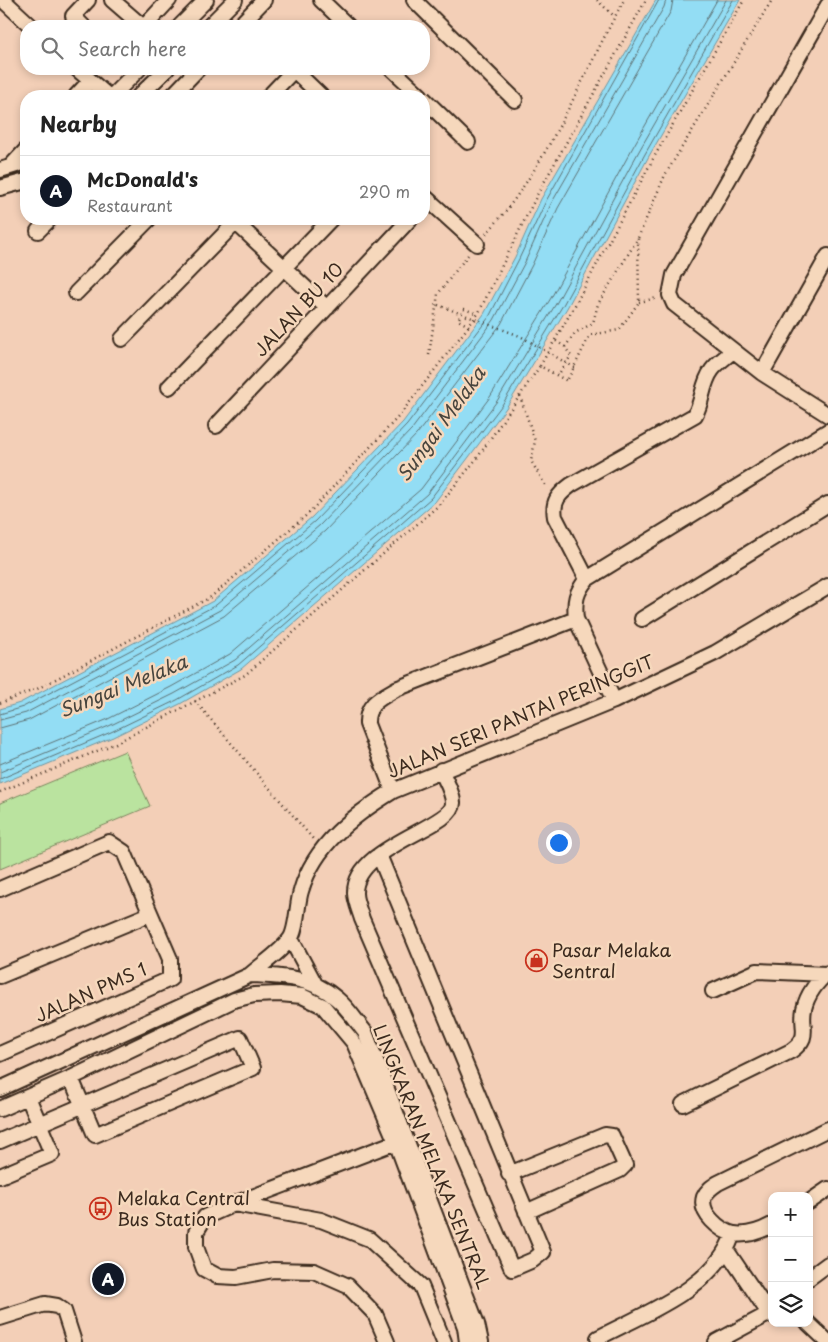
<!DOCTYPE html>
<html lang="en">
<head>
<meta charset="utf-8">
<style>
  body { margin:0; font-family:"Playpen Sans",sans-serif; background:#f6f6f6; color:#222 }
  .controls { position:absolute; right:15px; bottom:15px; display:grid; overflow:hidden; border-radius:10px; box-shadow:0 2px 8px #0003 }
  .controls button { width:45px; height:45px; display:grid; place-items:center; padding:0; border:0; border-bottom:1px solid #e0e0e0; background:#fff; color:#222; font:25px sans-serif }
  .you { position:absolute; left:558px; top:842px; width:18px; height:18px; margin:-12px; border:4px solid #fff; border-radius:50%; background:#1a73e8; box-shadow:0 0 0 8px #1a73e833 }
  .badge { display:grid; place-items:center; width:32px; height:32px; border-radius:50%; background:#111827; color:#fff; font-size:16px; font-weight:700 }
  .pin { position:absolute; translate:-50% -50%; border:2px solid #fff; box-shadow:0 1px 5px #0006 }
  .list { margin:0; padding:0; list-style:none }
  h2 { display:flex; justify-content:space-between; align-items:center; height:65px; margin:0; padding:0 20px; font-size:21px }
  h2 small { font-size:16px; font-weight:400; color:#767676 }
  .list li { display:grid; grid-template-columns:32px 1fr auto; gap:15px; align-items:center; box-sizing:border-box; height:70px; padding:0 20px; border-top:1px solid #e0e0e0 }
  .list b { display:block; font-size:19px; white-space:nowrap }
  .list p { margin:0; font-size:16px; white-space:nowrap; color:#767676 }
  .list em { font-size:16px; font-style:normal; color:#767676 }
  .icon { flex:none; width:28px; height:28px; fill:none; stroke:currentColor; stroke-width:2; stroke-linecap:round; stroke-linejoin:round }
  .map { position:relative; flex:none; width:828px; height:1342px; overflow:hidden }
  .search { position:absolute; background:#fff; box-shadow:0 2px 8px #0003; left:20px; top:20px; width:410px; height:55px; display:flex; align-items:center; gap:12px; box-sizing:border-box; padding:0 18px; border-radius:20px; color:#767676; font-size:19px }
  .panel { position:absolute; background:#fff; box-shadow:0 2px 8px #0003; left:20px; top:90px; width:410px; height:135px; border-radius:20px }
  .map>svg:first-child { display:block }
  .green { fill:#bae39f; stroke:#7a865e }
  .water { fill:#93ddf4; stroke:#70959e }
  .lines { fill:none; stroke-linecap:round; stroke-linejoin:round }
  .shore { stroke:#5e7274; stroke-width:1 }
  .minor-casing { stroke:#3b2a1e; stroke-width:18 }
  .path { stroke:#3b2a1e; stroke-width:2.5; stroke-dasharray:1 4; stroke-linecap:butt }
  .minor { stroke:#f6d8bc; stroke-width:14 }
  .path-bridge { stroke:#3b2a1e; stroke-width:2.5; stroke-dasharray:1 4; stroke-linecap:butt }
  .labels { text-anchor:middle; stroke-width:5; stroke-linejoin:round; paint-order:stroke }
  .street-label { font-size:18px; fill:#3b2a1e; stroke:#f6d8bc }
  .poi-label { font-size:18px; fill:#3b2a1e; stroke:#f6d8bc; text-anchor:start }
  .water-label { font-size:19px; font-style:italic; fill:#48453e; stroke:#f6d8bc }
</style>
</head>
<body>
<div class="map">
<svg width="828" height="1342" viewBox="0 0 828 1342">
  <rect width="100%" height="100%" fill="#f3cfb7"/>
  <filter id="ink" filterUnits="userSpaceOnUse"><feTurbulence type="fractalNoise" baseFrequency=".02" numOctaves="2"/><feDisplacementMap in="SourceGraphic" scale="10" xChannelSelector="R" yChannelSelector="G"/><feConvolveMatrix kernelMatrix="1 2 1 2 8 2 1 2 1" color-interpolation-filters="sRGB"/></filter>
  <g filter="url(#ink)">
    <path class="green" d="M125,751l25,55 -150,63v-66z"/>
    <path class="water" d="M656,0h84l-91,156 -82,152 -61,100 -71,94 -194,167 -61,35 -67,33 -113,47v-75l20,-6 193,-102 99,-84 91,-95 81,-108 31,-57 26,-58z"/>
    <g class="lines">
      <path class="shore" d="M0,714l23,-7 193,-102 99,-84 92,-96 82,-108 30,-58 27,-58 113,-201
        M0,720l26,-7 194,-103 100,-85 92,-96 82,-109 31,-58 26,-58 113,-197 2,-7
        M0,728l29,-8 195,-104 101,-85 92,-97 84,-110 31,-59 26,-57 113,-197 2,-11
        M0,764l106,-44 65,-33 59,-33 191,-165 69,-92 61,-99 82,-151 84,-147
        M0,772l109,-46 65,-32 61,-34 192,-166 70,-93 60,-99 82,-151 87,-151
        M0,779l111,-47 66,-32 61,-35 193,-167 71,-93 61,-100 82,-151 88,-154"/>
      <defs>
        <path id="minor" d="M3,0l28,26
          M112,0l30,26
          M321,0l27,26
          M414,0l101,100
          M828,5l-154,270 -4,20 4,9 88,69 66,42
          M83,26l-10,-10 15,-16
          M145,26l24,-26
          M180,26l26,-26
          M209,26l26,-26
          M239,26l25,-26
          M77,69l31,27
          M293,69l28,27
          M392,69l29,27
          M76,96l14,-15
          M112,96l27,-27
          M139,96l28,-27
          M172,96l26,-27
          M269,96l25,-26
          M424,99l44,43
          M11,166l15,-16
          M0,170l26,-8
          M0,188l26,-7
          M424,196l53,48
          M232,219l95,89
          M38,231l12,-12
          M76,293l73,-74
          M122,339l117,-120
          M762,373l66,-117
          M169,387l162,-168
          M216,426l194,-207
          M587,579l-32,-62c-3,-16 4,-23 16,-32l124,-70c8,-14 7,-32 17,-45 5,-7 14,-13 21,-19
          M642,619l186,-115
          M614,701l-38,-82c-2,-18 0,-27 11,-40l241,-148
          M393,791l-26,-67c-1,-20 13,-26 29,-35l180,-70
          M379,855l164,397 -10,8 -21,9 -150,-350c-2,-7 -7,-18 -7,-26 -1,-47 99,-66 98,-90 0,-11 -8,-23 -12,-33
          M0,889l109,-47 15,10 46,107v20l-170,75
          M291,939l24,45
          M250,975c12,-11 30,-22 40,-36 7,-9 7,-36 11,-48 13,-46 53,-76 92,-100l221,-90 101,-48 113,-67
          M0,976l150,-62
          M713,991l44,-20 69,3
          M0,1089l250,-114c30,1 63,2 87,24 11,9 19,22 28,33l112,292 4,18
          M683,1104l108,-53c21,-15 9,-22 13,-42 3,-14 13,-28 24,-36
          M0,1109l71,-31 163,-78 20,-5 26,-1 22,2 21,10 31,37 42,99 69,185 2,15
          M0,1141l240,-103 13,30 -158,67 -24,-57
          M509,1174l96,-39 7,1 13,29 -5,5 -94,42
          M0,1176l52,-22 -24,-57
          M809,1202l19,-13
          M234,1204l87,16 48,19 52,47 23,56
          M772,1225c-11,6 -25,11 -38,9 -14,-3 -35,-21 -30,-37 3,-7 8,-10 14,-14l110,-54
          M727,1251l37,55 8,-5
          M809,1278l19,-14
          M0,1318l45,-14 12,2 7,5 10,31
          M808,1323l20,19
          M598,1338c47,-25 117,-50 135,-104
          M387,1342l-12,-28 -27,-28 -34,-15 -41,-1 -37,7 -19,-1 -13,-7 -8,-22v-15l9,-15 29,-13 162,-62
          M716,1342l56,-30"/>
      </defs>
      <use href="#minor" class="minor-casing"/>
      <path class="path" d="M597,0l18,17
        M486,234c62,-67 94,-155 138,-234
        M639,302l18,-4
        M469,326l-11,-6 6,-11 14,5
        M556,341l9,6 6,9 -13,19
        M565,347l10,-14 18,-10 5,-19 40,-66 27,-63 107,-175
        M429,355l9,-61 30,-39
        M540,366l34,-59 79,-148 91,-159
        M520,396l15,45 -4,20 16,27
        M195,701l118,138
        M0,703l37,-14 174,-92 98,-84 90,-97 79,-102 59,-119 109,-195
        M0,792l116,-49 129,-68 194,-170 39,-48 62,-91 27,15 23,-46 29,-5 20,-28 -1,-64"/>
      <use href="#minor" class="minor"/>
      <path class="path-bridge" d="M438,305l82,31 55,32"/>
    </g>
  </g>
  <defs>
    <symbol id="shop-ring" viewBox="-11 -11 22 22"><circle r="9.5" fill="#f6d8bc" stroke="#c8321e" stroke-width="1.5"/><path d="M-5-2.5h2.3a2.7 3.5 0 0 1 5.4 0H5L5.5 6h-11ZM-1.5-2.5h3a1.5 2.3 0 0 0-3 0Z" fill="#c8321e"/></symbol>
    <symbol id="bus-ring" viewBox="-11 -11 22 22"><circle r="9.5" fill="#f6d8bc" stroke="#c8321e" stroke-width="1.5"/><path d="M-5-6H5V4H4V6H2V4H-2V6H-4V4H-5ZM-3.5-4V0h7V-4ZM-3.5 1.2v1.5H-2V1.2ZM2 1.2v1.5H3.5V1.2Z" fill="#c8321e"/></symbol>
  </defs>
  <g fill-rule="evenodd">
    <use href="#shop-ring" x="524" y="948" width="25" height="25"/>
    <use href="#bus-ring" x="88" y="1196" width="25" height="25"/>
  </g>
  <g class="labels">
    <g class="street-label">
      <text transform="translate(299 310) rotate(-47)" y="6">JALAN BU 10</text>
      <text transform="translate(521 717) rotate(-23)" y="6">JALAN SERI PANTAI PERINGGIT</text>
      <text transform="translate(91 993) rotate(-24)" y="6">JALAN PMS 1</text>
      <text transform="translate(431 1157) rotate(68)" y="6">LINGKARAN MELAKA SENTRAL</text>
    </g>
    <g class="poi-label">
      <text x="552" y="957">Pasar Melaka<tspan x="552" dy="21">Sentral</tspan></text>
      <text x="117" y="1205">Melaka Central<tspan x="117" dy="21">Bus Station</tspan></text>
    </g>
    <g class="water-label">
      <text transform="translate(441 424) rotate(-54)" y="7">Sungai Melaka</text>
      <text transform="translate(123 686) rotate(-22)" y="7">Sungai Melaka</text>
    </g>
  </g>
</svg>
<div class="controls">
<button>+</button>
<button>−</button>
<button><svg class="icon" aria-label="layers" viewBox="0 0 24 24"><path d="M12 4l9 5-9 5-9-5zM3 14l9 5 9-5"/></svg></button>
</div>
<div class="you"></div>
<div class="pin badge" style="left:108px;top:1279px">A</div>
<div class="search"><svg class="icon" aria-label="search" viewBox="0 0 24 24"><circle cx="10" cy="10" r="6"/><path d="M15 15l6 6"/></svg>Search here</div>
<section class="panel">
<h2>Nearby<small></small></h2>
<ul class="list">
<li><span class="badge">A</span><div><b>McDonald's</b><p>Restaurant</p></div><em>290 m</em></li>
</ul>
</section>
</div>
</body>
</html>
